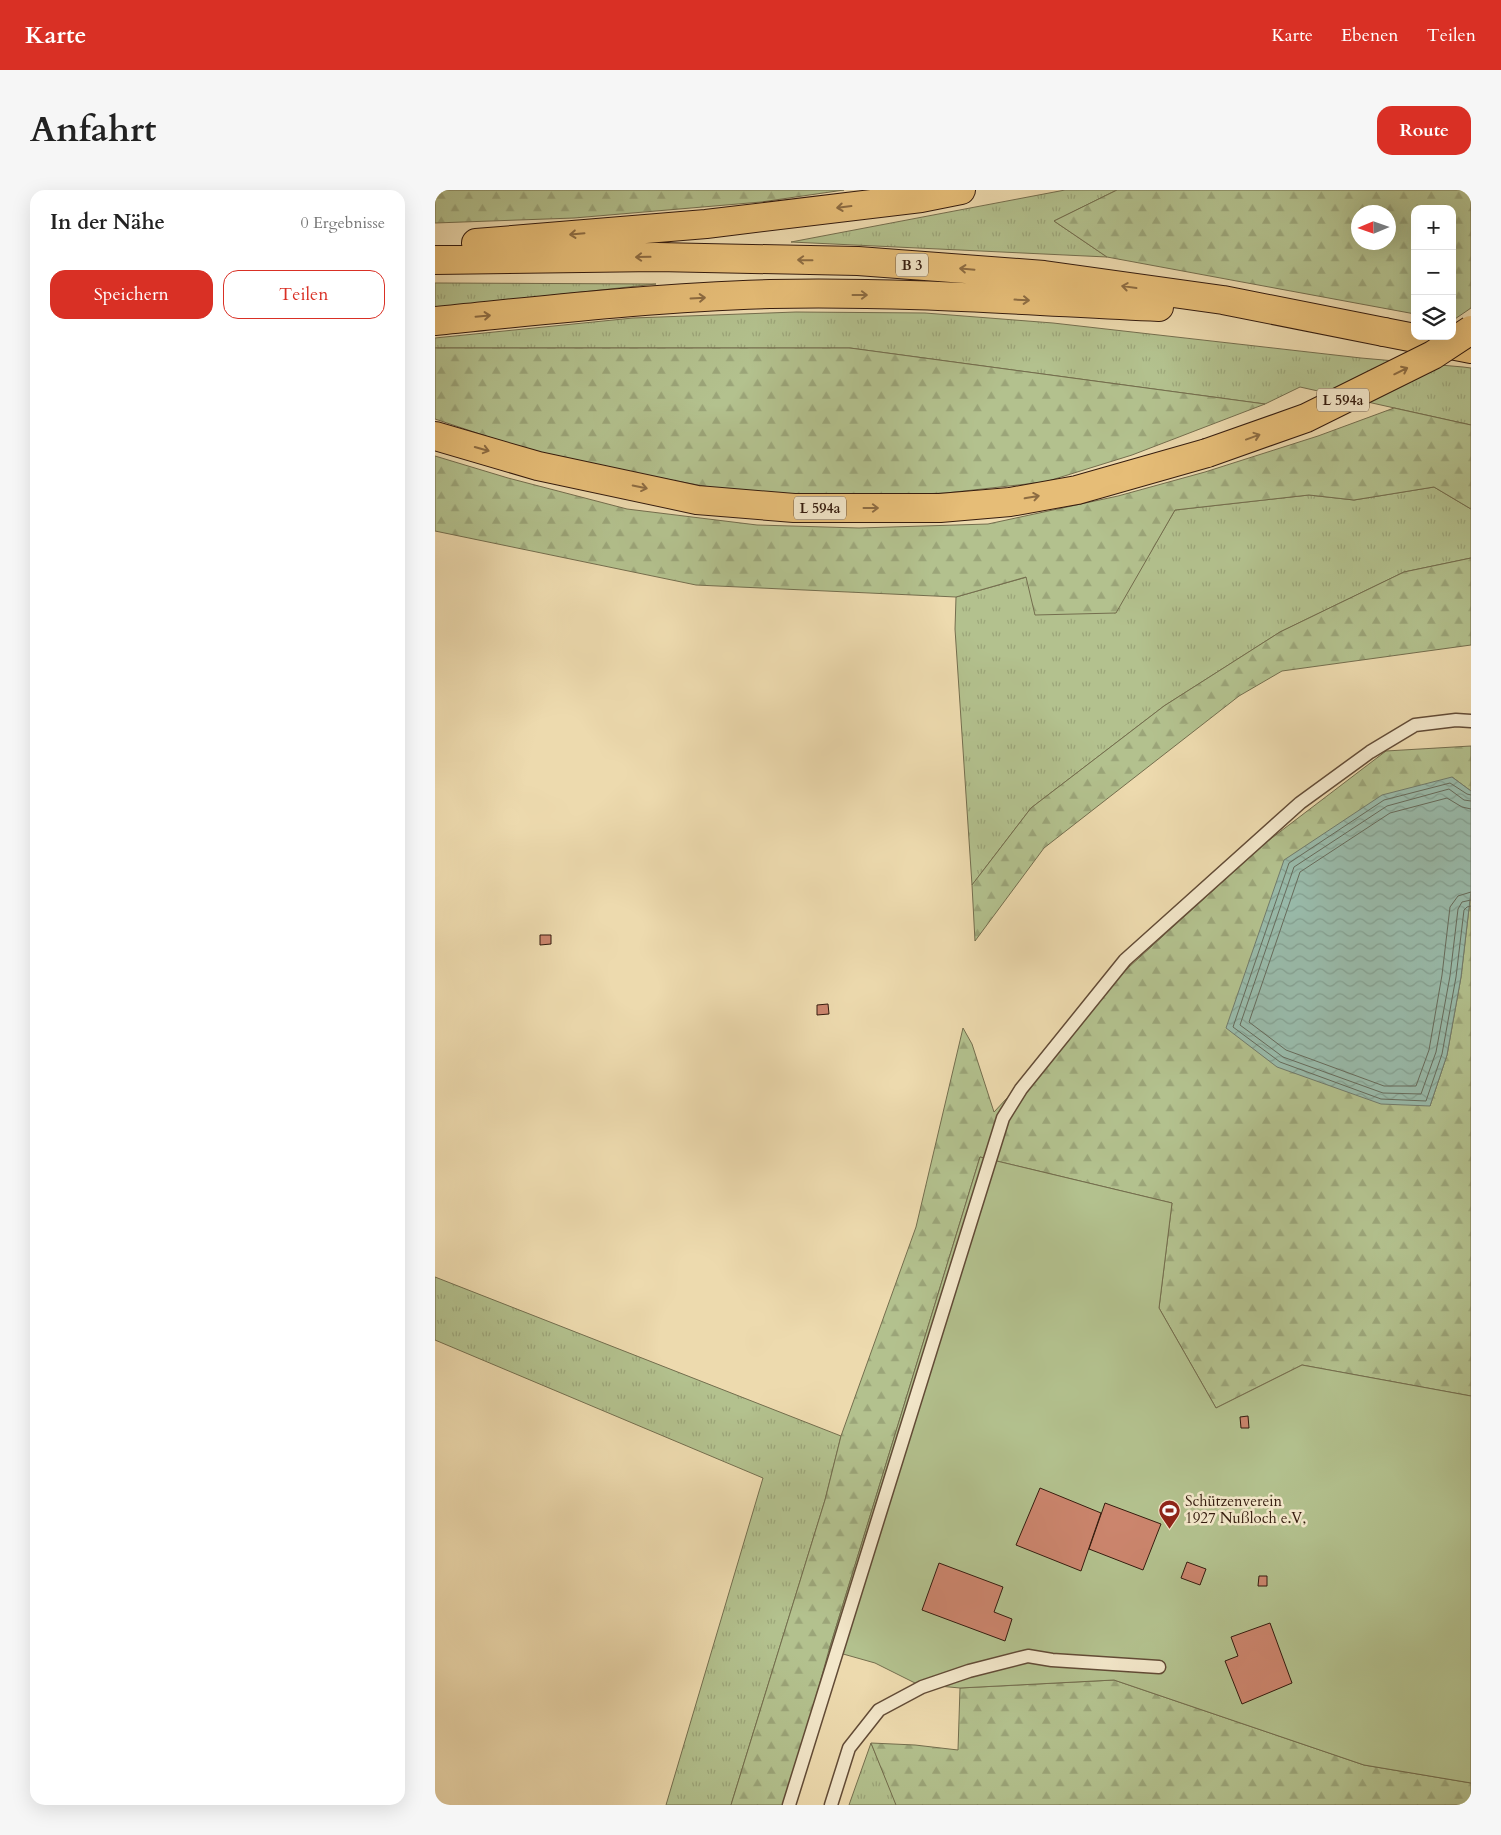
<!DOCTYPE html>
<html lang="de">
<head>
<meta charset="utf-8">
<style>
  body { margin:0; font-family:Cardo,serif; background:#f6f6f6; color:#222 }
  .controls { position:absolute; right:15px; top:15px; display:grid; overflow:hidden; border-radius:10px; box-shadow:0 5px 20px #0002 }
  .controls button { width:45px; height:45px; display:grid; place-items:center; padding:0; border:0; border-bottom:1px solid #e0e0e0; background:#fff; color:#222; font:25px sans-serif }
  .compass { position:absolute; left:916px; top:15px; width:45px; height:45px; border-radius:50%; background:#fff; box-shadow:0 5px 20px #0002; rotate:268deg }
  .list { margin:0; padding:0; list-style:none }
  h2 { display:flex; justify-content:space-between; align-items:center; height:65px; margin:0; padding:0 20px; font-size:21px }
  h2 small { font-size:16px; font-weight:400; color:#767676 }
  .actions { display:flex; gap:10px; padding:15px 20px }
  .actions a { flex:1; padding:11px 0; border:1px solid #d93025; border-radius:15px; text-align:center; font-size:18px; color:#d93025 }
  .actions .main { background:#d93025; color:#fff }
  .icon { flex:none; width:28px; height:28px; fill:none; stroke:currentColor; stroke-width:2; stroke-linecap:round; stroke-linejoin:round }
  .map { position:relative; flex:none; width:1036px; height:1615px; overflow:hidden; border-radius:15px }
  header { display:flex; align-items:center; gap:30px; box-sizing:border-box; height:70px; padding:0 25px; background:#d93025; color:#fff }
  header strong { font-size:24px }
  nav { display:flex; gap:28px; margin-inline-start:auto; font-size:18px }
  .intro { display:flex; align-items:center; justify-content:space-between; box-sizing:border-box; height:120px; padding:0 30px }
  h1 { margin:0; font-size:35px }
  .button { padding:12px 22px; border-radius:15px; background:#d93025; color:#fff; font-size:18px; font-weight:700 }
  main { display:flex; gap:30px; padding:0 30px }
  aside { flex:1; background:#fff; border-radius:15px; box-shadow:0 5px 20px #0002 }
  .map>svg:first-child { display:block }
  .grass { fill:url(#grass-tufts); stroke:#746e4e }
  .forest { fill:url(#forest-firs); stroke:#746e4e; fill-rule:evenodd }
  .garden { fill:#b3c18e; stroke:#746e4e }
  .water { fill:url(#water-waves); stroke:#717b6c }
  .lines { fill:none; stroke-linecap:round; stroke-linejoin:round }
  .shore { stroke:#666b5c; stroke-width:1 }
  .building { fill:#cb856d; stroke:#341b0e }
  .service-casing { stroke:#624b36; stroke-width:15 }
  .primary-casing { stroke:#341b0e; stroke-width:30 }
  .trunk-casing { stroke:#341b0e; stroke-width:30 }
  .service { stroke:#f3e7ca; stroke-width:12 }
  .primary { stroke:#e6bd77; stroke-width:28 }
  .trunk { stroke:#e6bd77; stroke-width:28 }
  .trunk-bridge-casing { stroke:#341b0e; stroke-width:30; stroke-linecap:butt }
  .trunk-bridge { stroke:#e6bd77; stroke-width:28 }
  .oneway { stroke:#8d6c42 }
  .labels { text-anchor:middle; stroke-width:5; stroke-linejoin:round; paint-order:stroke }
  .shield { fill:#f3e7ca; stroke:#6d5846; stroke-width:1 }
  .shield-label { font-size:14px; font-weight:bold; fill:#341b0e }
  .poi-label { font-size:15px; fill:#341b0e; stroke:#f3e7ca; text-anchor:start }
</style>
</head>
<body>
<header>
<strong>Karte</strong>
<nav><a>Karte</a><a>Ebenen</a><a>Teilen</a></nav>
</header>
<div class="intro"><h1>Anfahrt</h1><a class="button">Route</a></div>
<main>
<aside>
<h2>In der Nähe<small>0 Ergebnisse</small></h2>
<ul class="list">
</ul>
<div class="actions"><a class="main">Speichern</a><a>Teilen</a></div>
</aside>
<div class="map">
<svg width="1036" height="1615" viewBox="0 0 1036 1615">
  <defs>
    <pattern id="grass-tufts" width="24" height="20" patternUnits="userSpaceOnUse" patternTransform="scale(1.25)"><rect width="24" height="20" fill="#b3c18e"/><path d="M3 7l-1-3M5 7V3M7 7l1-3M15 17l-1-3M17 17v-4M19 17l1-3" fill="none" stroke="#9ba579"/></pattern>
    <pattern id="forest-firs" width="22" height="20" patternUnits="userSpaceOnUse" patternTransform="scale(1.25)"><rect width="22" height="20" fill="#b3c18e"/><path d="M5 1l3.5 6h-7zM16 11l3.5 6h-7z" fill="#9ba579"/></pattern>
    <pattern id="water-waves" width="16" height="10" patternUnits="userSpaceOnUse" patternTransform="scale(1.25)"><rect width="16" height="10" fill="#99bbab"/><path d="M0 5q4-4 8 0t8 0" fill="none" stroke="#84a092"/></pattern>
  </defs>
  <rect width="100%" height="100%" fill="#eddaae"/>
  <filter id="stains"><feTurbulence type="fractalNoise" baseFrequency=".004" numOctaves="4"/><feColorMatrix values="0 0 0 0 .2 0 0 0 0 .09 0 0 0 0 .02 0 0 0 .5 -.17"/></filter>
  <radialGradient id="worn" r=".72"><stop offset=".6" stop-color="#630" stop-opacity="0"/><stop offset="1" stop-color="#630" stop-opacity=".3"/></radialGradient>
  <path class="grass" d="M630,0h52l-63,31 53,36 -316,-15z
    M0,93h5l216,1 -221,24z
    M361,122l129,1 128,10 308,35 102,9 8,1v57l-171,-38 -35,17 -415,-56h-415v-10l198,-20z
    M999,297l37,22v49l-67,14 -124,60 -116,74 -133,102 -59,77 -17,-256 1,-32 71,-20 88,36 60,-103 134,-15 45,5z
    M0,1087l406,159 -16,64 -94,305h-65l97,-327 -328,-138z
    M436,1553l25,60v2h-47z"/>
  <path class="forest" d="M0,0h409l-83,12 -187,16 -139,5z
    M682,0h354v118l-19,13v-112h-37v105l-308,-57 -53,-36zM924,22h30v30h-30z
    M0,158h415l415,56 -133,51 -87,27 -99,11 -113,4 -119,-9 -165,-31 -114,-38z
    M959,218l77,17v84l-37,-22 -80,13 -45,-5 -134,15 -59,103 -81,2 -9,-38 -70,20 -260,-12 -261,-54v-75l73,22 119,31 130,16 102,3 129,-4 130,-28 87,-24 113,-36z
    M1036,368v87l-189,26 -43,25 -195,152 -69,93 -3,-56 59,-77 133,-102 116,-74 124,-60z
    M1036,556v45l-19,-14 -22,329 17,-51 14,-78 10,-86v505l-169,-31 -86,43 -57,-100 13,-105 -192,-46 -151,493 -43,155h-55l94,-305 16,-64 75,-209 47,-199 9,16 22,68 135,-145 135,-123 122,-93z
    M679,1490l250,85 107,18v22h-575l-25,-62 44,2 43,5 2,-62z"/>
  <path class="garden" d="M545,967l192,46 -13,105 57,100 86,-43 169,31v387l-107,-18 -250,-85 -154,8 -43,-4 -42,-21 -46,-13z"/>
  <path class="water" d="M1017,587l19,14v100l-10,86 -14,78 -17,51 -49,-2 -104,-37 -51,-39 58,-168 98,-65z"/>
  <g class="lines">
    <path class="shore" d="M1036,605l-4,-1 -17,-11 -66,17 -95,63 -56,164 47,35 101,37 45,2 16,-47 14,-77 8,-67 3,-3 4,-1
      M1036,611l-7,-1 -15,-11 -62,17 -93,61 -54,158 43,32 100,36 38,1 15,-42 14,-76 8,-67 4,-7 9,-2
      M1036,619l-9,-2 -15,-9 -57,15 -90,59 -51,150 37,28 98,36h32l13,-36 13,-75 8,-68 8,-11 13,-4"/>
  </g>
  <path class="building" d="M105,745h11v9l-11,1z
    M393,814l1,10 -12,1v-10z
    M813,1226l1,12h-8l-1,-11z
    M605,1298l61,25 -20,58 -65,-26z
    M670,1313l56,21 -18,46 -54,-21z
    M752,1372l19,7 -6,16 -19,-7z
    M504,1373l64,24 -9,25 18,7 -7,22 -83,-31z
    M824,1386h8v10h-9z
    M835,1433l22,60 -50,21 -17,-43 13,-5 -7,-19z"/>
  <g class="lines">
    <defs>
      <path id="service" d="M354,1615l214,-687 18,-29 104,-129 175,-157 70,-51 45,-27 41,-5 15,1
        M396,1615l18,-57 30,-38 43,-23 47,-16 59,-15 24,4 107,7"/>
      <path id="primary" d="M949,142l87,17"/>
      <path id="trunk" d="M41,53l230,-19 215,-26 40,-8
        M0,70l222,-3 201,4 186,14 179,25 161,32
        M0,131c111,-11 223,-24 335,-27 130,-3 259,7 389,13
        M0,246l103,30 159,34 97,8h146l70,-6 67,-12 130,-37"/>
    </defs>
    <use href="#service" class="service-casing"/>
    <use href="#primary" class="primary-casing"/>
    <use href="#trunk" class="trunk-casing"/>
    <use href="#service" class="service"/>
    <use href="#primary" class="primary"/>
    <use href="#trunk" class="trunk"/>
    <defs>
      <path id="trunk-bridge" d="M772,263l99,-35 127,-63 38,-25"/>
    </defs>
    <use href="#trunk-bridge" class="trunk-bridge-casing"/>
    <use href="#trunk-bridge" class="trunk-bridge"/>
  </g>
  <defs><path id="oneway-shaft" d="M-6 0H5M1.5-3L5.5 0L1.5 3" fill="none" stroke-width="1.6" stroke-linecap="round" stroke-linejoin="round" transform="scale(1.25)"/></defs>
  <g class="oneway">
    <use href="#oneway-shaft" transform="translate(409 17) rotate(173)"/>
    <use href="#oneway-shaft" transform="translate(142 44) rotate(175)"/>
    <use href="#oneway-shaft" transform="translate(208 67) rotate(179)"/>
    <use href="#oneway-shaft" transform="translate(370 70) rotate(-179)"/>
    <use href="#oneway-shaft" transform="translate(532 79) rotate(-175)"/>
    <use href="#oneway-shaft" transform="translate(694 97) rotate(-172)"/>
    <use href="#oneway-shaft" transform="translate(425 105)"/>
    <use href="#oneway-shaft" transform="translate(263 108) rotate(-3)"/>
    <use href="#oneway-shaft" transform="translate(587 110) rotate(3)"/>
    <use href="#oneway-shaft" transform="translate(48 126) rotate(-5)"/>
    <use href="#oneway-shaft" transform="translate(966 181) rotate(-26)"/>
    <use href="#oneway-shaft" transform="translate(818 247) rotate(-20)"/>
    <use href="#oneway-shaft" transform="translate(47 259) rotate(16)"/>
    <use href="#oneway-shaft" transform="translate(205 297) rotate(12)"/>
    <use href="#oneway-shaft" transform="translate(597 307) rotate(-10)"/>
    <use href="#oneway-shaft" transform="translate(436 318)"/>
  </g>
  <defs>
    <symbol id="stadium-pin" viewBox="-11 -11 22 30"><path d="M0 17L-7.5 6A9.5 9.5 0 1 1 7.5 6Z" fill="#8f2418" stroke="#f3e7ca"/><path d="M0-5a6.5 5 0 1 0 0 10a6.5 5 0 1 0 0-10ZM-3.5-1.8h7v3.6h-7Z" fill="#fff"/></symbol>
  </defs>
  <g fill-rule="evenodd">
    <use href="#stadium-pin" x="722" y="1308" width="25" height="34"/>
  </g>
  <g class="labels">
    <g class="shield">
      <rect x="461" y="63.5" width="32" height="23" rx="4"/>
      <rect x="882" y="198.5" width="52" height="23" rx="4"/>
      <rect x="359" y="306.5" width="52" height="23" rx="4"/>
    </g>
    <g class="shield-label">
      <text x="477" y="80">B 3</text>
      <text x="908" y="215">L 594a</text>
      <text x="385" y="323">L 594a</text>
    </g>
    <g class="poi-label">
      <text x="750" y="1316">Schützenverein<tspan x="750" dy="17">1927 Nußloch e.V,</tspan></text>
    </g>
  </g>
  <rect width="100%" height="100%" filter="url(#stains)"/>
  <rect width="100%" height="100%" fill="url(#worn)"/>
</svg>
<div class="controls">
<button>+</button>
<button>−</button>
<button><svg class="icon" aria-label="layers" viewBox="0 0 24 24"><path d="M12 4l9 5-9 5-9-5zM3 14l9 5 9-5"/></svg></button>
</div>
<svg class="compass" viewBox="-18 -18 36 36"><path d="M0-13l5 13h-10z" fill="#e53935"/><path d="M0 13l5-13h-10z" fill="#767676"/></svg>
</div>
</main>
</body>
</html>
